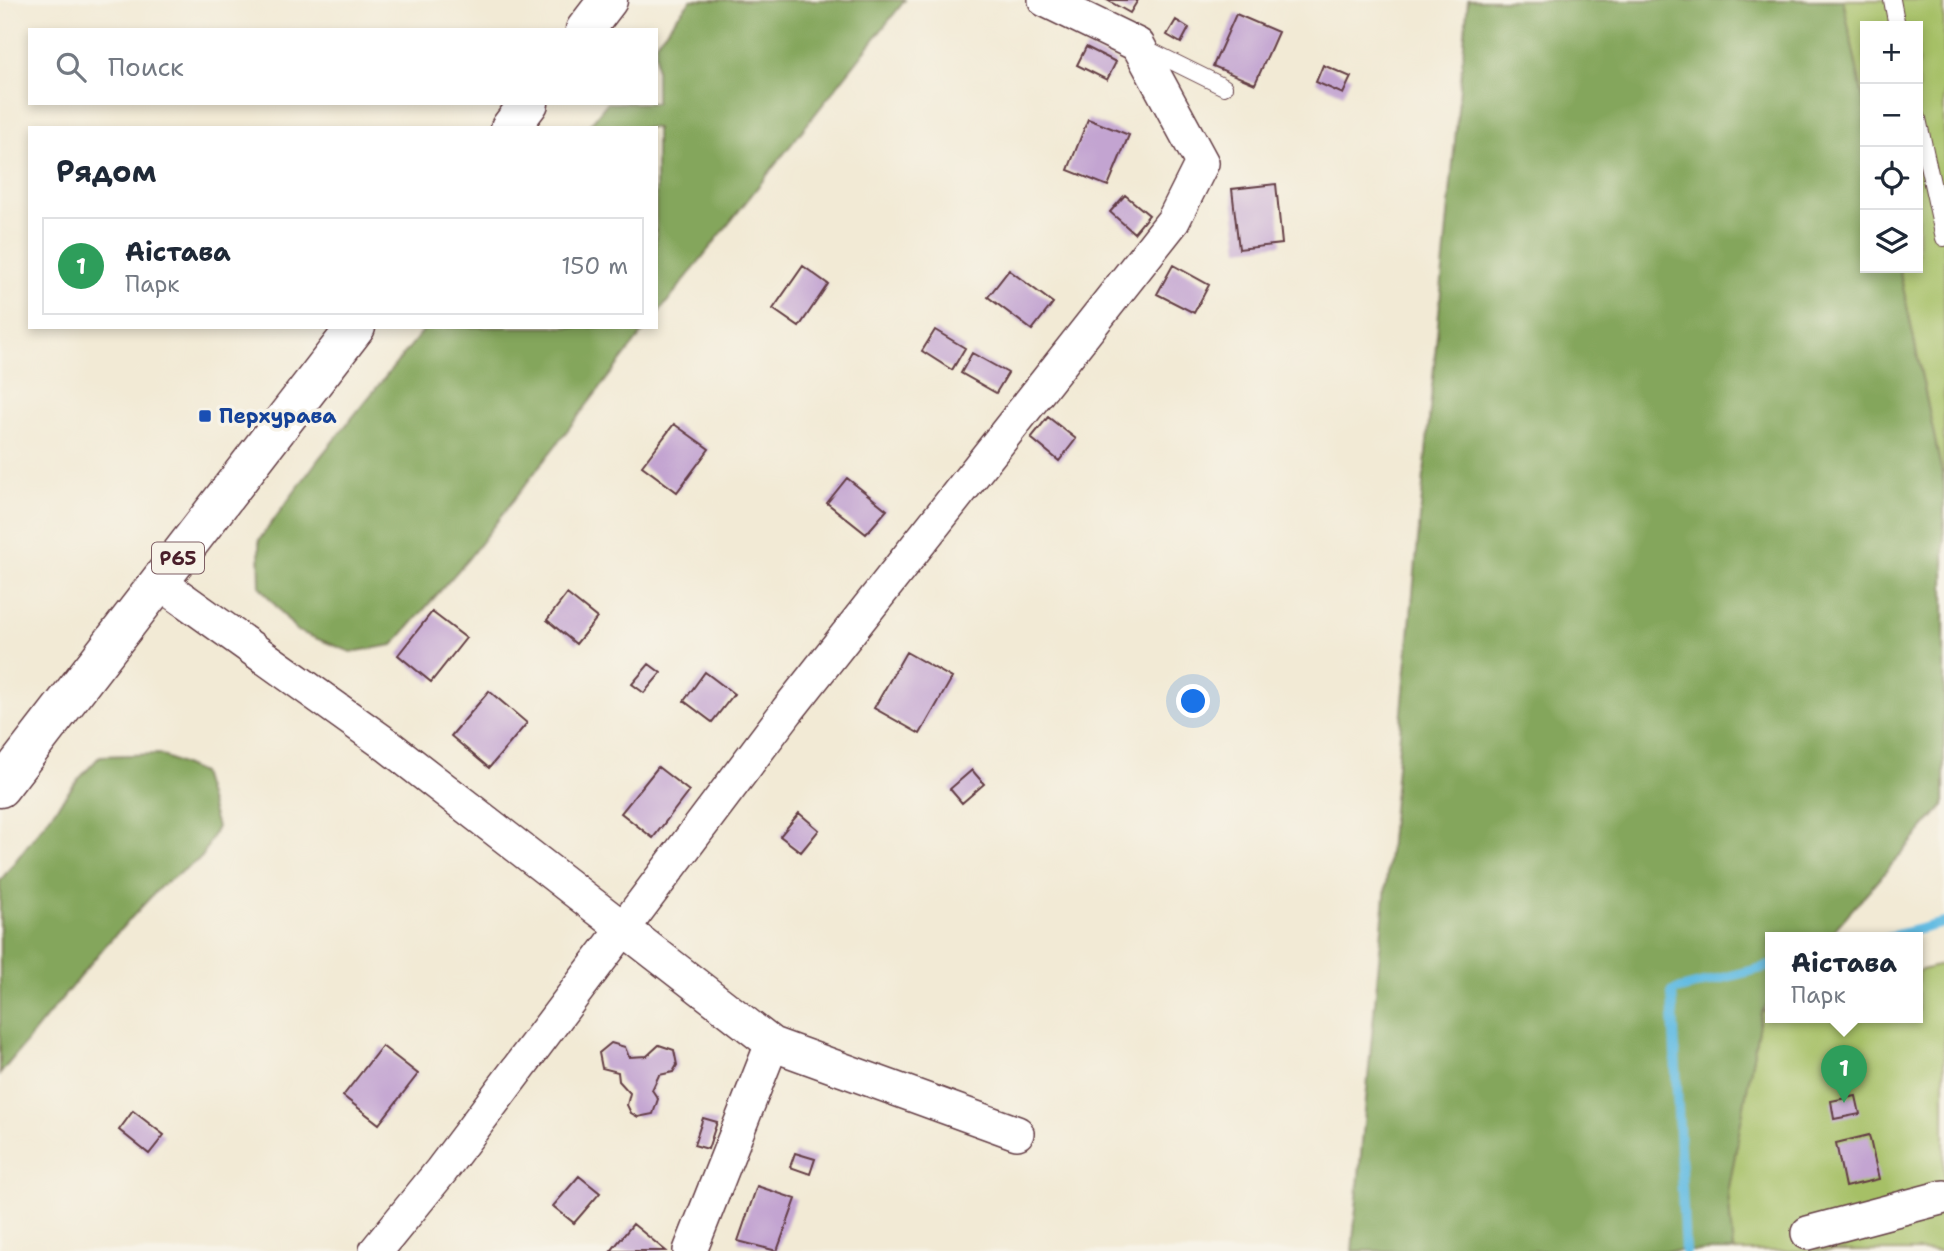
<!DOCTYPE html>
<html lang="ru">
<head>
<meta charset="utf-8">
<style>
  body { margin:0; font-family:"Shantell Sans",sans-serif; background:#f6f6f7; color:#1f2937 }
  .controls { position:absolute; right:21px; top:21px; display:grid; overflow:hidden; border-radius:0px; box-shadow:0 4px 10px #0003 }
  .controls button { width:63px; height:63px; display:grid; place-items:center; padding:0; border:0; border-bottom:2px solid #e0e1e3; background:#fff; color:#1f2937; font:35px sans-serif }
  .you { position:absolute; left:1194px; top:702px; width:24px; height:24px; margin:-18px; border:5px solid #fff; border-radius:50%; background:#1a73e8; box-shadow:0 0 0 10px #1a73e833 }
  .badge { display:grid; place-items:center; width:46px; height:46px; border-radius:50%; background:#111827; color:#fff; font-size:23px; font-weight:700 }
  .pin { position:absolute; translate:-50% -58px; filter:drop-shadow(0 2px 4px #0008) }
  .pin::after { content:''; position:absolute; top:37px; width:24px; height:21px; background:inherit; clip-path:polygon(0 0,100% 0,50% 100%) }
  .popup { position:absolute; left:1765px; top:932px; width:158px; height:91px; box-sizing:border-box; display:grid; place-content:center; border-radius:0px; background:#fff; filter:drop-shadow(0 2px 5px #0005); font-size:23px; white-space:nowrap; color:#747a83 }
  .popup b { font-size:26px; color:#1f2937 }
  .popup::after { content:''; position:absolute; left:50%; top:100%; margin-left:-14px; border:14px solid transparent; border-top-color:#fff }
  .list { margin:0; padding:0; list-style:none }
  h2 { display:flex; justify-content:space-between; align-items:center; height:91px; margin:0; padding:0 28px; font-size:30px }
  h2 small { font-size:23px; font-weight:400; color:#747a83 }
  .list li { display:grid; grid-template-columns:46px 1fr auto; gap:21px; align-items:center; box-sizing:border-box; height:98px; margin:0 14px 14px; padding:0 14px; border:2px solid #e0e1e3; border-radius:0px }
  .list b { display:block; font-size:26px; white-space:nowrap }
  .list p { margin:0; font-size:23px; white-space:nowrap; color:#747a83 }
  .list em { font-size:23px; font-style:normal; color:#747a83 }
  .icon { flex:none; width:38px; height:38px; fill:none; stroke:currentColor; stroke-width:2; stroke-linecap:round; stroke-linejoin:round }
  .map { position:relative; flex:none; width:1944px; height:1251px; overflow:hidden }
  .search { position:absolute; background:#fff; box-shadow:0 4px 10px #0003; left:28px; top:28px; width:630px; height:77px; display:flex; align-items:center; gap:18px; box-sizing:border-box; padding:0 24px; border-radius:0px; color:#747a83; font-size:26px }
  .panel { position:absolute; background:#fff; box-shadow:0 4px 10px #0003; left:28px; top:126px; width:630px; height:203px; border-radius:0px }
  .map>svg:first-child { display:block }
  .green { fill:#a6c066; stroke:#787048; stroke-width:2 }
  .forest { fill:#84a65b; stroke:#676243; stroke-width:2 }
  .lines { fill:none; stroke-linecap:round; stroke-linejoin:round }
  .stream { stroke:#64bce2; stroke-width:10 }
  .building { fill:#c3a4d1 }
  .lane-casing { stroke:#633d44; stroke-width:18 }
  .street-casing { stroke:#633d44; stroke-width:36 }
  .primary-casing { stroke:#633d44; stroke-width:41 }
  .lane { stroke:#fff; stroke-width:16 }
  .street { stroke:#fff; stroke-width:33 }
  .primary { stroke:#fff; stroke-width:38 }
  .transit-dot { fill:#1a4fb4; stroke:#f7f3e8; stroke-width:2.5 }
  .labels { text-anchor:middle; stroke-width:7; stroke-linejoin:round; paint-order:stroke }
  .shield { fill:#f7f3e8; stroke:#7e5f64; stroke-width:2 }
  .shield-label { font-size:19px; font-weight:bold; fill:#4a1f2b }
  .transit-label { font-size:21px; font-weight:bold; fill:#164399; stroke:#f7f3e8; text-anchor:start }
</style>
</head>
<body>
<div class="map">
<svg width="1944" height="1251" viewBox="0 0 1944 1251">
  <rect width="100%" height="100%" fill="#f7f3e8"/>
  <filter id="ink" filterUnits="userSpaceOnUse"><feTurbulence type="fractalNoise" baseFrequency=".0143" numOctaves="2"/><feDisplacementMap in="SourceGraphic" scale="14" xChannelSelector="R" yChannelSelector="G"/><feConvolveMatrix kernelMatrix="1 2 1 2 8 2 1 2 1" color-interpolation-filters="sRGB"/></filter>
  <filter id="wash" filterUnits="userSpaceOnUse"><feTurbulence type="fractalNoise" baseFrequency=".00686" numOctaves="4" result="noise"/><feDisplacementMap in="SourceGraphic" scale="28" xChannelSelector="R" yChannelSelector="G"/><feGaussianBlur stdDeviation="1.57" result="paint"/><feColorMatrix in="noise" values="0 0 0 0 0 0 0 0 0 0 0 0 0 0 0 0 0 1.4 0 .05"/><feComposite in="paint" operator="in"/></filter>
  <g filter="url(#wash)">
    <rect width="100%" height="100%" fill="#f2ead5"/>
    <path class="green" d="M1843,0h101v483l-45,-215h19v-242h-53v82z
      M1944,964v287h-211l-5,-58 33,-181 9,-2v7h148v-46z"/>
    <path class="forest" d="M691,0h214l-249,316v-188h-69l20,-25h49v-61z
      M1468,0h375l22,108v160h34l45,215v322l-116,132h-58v64l-9,12 -33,180 5,58h-381z
      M426,327h221l-179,232 -75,86 -42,7 -54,-21 -37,-44 -1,-47 61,-83z
      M159,754l42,19 16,54 -15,30 -42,30 -56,60 -104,127v-193l77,-100 23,-25z"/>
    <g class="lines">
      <path class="stream" d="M1888,937l56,-14
        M1685,1251l-13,-260 98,-25"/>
    </g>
    <g id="blocks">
      <path class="building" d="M1107,0h31l-8,13z
        M1236,14l42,18 -23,52 -42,-18z
        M1176,20l13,8 -8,15 -14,-8z
        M1086,47l30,15 -9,18 -30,-15z
        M1323,65l28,12 -8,17 -27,-12z
        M1088,119l41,16 -21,51 -40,-16z
        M1276,184l6,60 -43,5 -7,-60z
        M1125,195l24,20 -15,18 -24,-21z
        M1173,265l36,20 -15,28 -37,-19z
        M803,266l25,18 -29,43 -26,-18z
        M1009,270l44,33 -21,27 -44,-33z
        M935,330l30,18 -13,22 -30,-19z
        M972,353l36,20 -12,20 -35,-20z
        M1048,417l28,22 -17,22 -28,-23z
        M674,424l35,25 -32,43 -35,-26z
        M847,478l40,32 -21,24 -39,-31z
        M567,594l30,24 -21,26 -29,-24z
        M432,612l34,26 -35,44 -33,-27z
        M906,652l46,26 -32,56 -46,-26z
        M649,664l12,9 -17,20 -12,-9z
        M705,672l29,22 -22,28 -28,-21z
        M489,691l38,32 -38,45 -38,-32z
        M658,767l31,24 -36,47 -32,-25z
        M972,770l12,14 -22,19 -12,-14z
        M799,813l20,17 -18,22 -21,-16z
        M611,1043l14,4 4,10 18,-1 12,-11 15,5 3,15 -4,7 -14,3 -7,15 6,9 -5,15 -15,3 -7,-4 -4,-8 3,-12 -11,-12 -1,-9 -16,-4 -3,-15z
        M382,1046l36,28 -39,50 -36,-28z
        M1856,1096l4,18 -26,5 -3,-18z
        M133,1111l31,24 -15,19 -30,-24z
        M703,1118l14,4 -9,27 -14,-4z
        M1869,1135l10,44 -34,8 -9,-44z
        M795,1153l20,6 -5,15 -20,-7z
        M579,1176l21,17 -26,30 -21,-17z
        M757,1186l39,13 -19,52 -39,-10z
        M633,1224l33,27h-55z"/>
    </g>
  </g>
  <g filter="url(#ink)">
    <use href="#blocks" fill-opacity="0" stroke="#633d44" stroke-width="2"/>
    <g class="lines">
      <defs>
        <path id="lane" d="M1892,0l5,26
          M1145,48l79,39
          M1918,119l26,119"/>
        <path id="street" d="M159,582l228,163 385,299 245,89
          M1808,1233l136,-36
          M376,1251l65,-80 346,-460 386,-490 29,-58 -64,-118 -93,-45
          M690,1251l82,-207"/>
        <path id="primary" d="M585,30l23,-30
          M510,128l19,-25
          M0,788l356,-461"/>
      </defs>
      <use href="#lane" class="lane-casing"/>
      <use href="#street" class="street-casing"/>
      <use href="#primary" class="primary-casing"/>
      <use href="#lane" class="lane"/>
      <use href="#street" class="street"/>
      <use href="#primary" class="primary"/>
    </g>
  </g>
  <rect class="transit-dot" x="198" y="409" width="14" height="14" rx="3.5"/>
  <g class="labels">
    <rect class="shield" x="152" y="542.5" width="52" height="31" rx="5"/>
    <g class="shield-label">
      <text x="178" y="565">Р65</text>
    </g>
    <g class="transit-label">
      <text x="219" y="423">Перхурава</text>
    </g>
  </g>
</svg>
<div class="controls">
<button>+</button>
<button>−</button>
<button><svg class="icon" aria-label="locate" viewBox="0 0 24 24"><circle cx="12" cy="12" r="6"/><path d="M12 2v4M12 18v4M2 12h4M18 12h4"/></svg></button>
<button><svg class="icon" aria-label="layers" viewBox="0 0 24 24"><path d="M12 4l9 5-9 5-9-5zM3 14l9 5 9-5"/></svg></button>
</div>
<div class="you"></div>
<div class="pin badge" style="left:1844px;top:1103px;background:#2e9e5b">1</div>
<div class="popup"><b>Аістава</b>Парк</div>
<div class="search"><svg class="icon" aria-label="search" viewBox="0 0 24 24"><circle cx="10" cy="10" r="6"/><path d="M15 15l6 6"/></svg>Поиск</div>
<section class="panel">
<h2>Рядом<small></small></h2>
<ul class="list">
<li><span class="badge" style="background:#2e9e5b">1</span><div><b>Аістава</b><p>Парк</p></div><em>150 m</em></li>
</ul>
</section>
</div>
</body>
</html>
